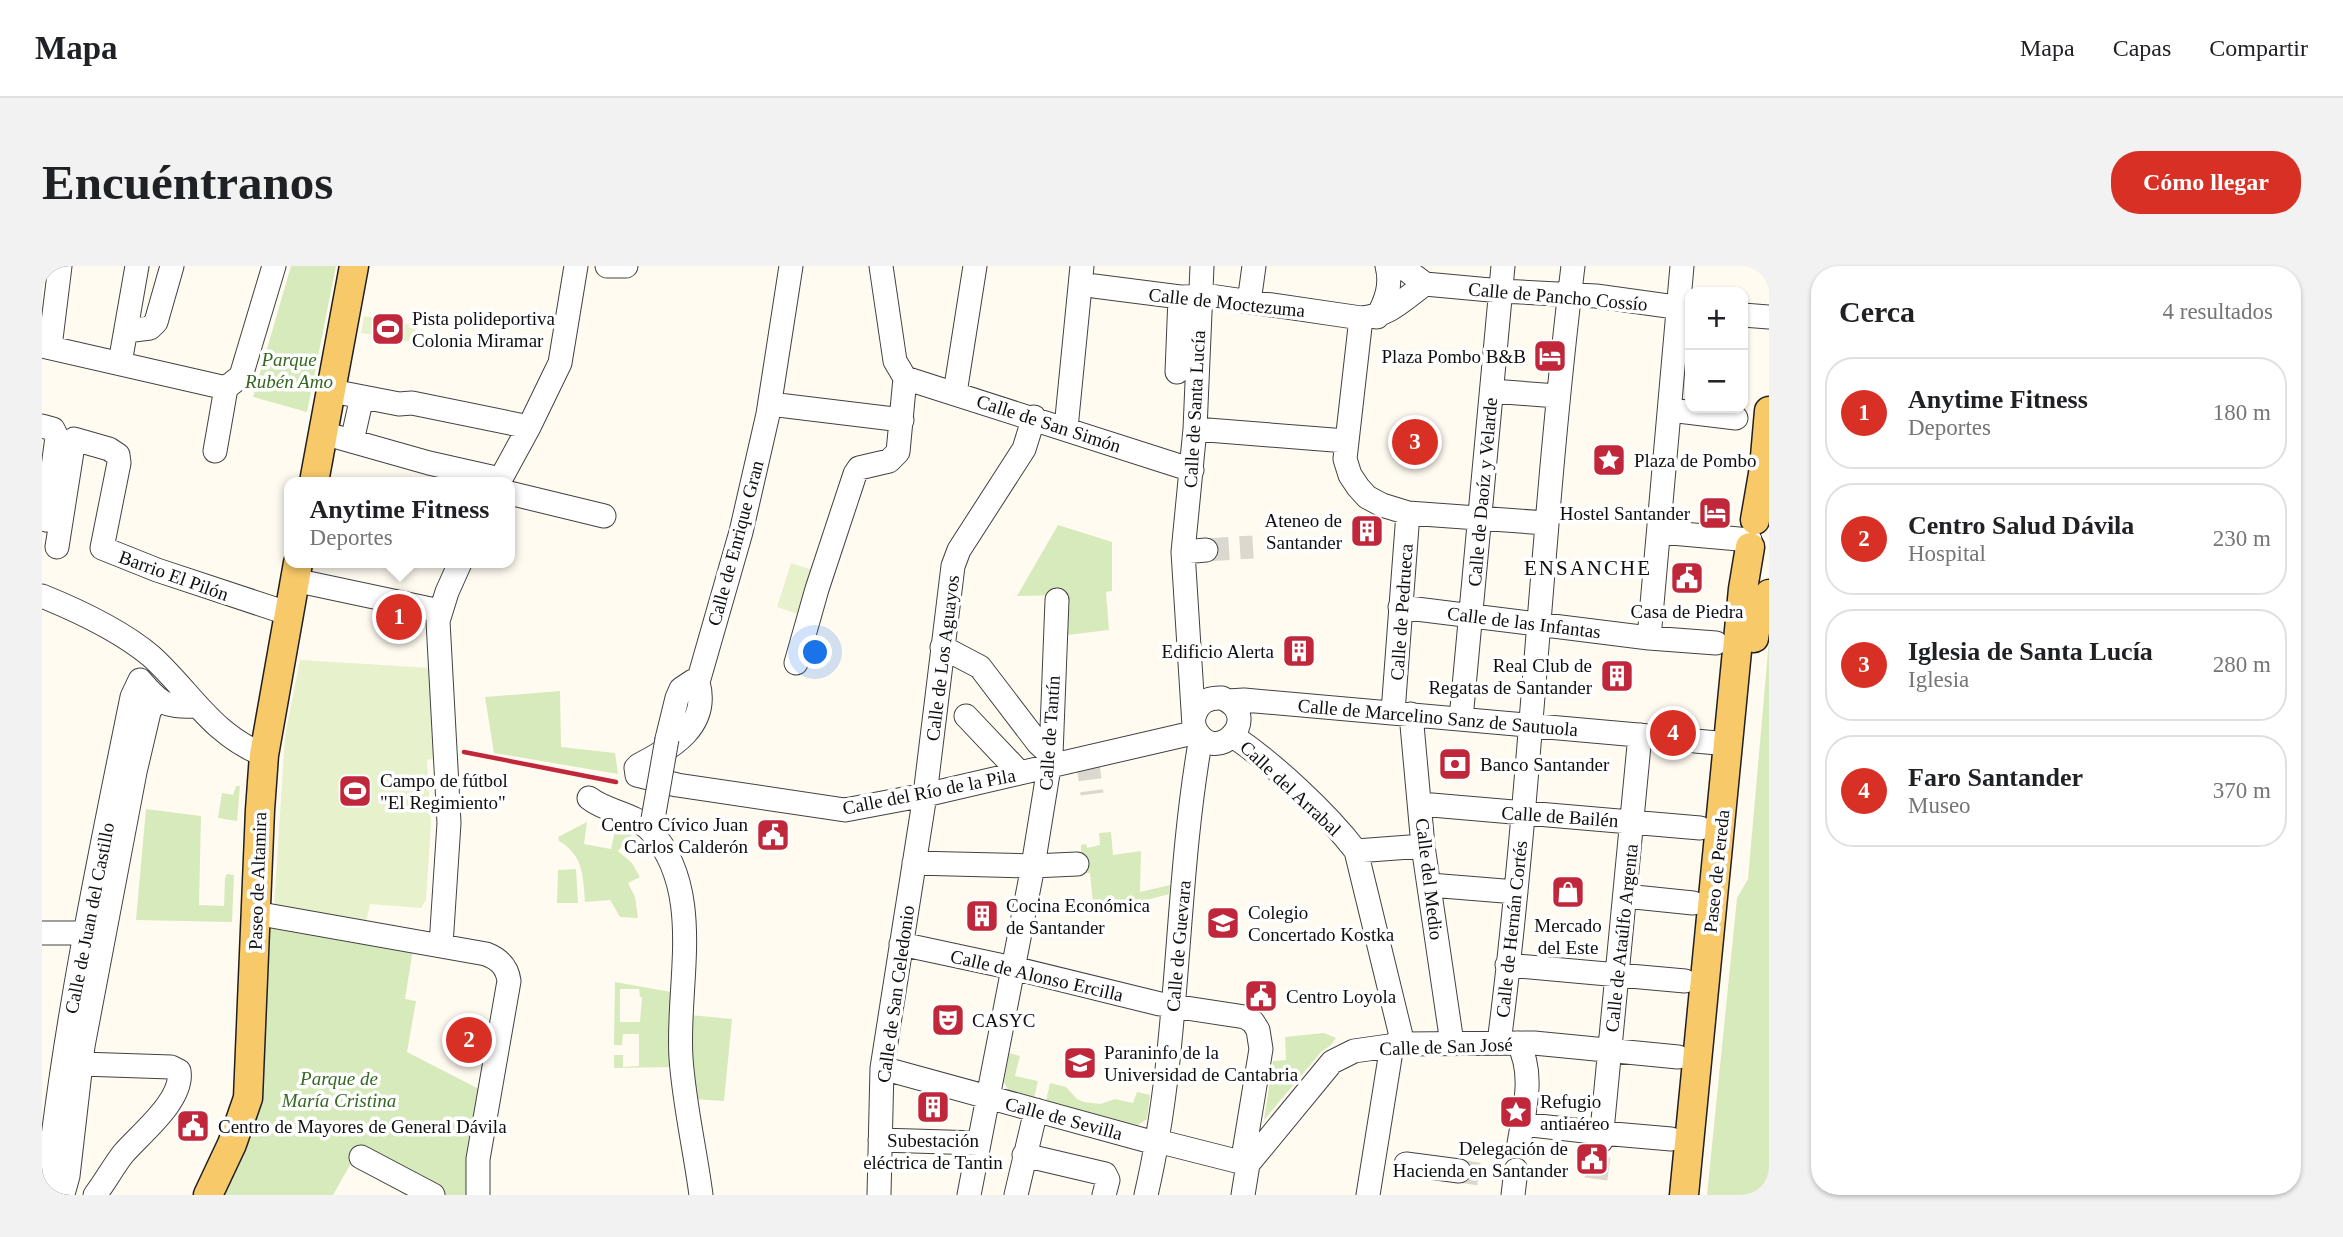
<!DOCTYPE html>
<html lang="es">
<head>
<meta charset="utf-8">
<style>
  body { margin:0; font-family:Georgia,serif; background:#f2f2f2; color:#202124 }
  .controls { position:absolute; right:21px; top:21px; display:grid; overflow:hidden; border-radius:14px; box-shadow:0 2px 5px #0004 }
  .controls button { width:63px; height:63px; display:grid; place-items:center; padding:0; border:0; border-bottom:2px solid #e0e0e0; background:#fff; color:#202124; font:35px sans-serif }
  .you { position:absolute; left:774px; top:387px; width:24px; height:24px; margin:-18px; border:5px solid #fff; border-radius:50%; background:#1a73e8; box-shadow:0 0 0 10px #1a73e833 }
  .badge { display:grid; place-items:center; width:46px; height:46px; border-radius:50%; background:#d93025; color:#fff; font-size:23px; font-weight:700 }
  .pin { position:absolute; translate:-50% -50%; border:4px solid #fff; box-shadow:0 2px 7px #0006 }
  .popup { position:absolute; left:242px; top:211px; width:231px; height:91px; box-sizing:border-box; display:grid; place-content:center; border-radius:14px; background:#fff; filter:drop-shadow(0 2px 5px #0005); font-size:23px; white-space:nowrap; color:#757577 }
  .popup b { font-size:26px; color:#202124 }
  .popup::after { content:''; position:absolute; left:50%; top:100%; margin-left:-14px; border:14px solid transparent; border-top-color:#fff }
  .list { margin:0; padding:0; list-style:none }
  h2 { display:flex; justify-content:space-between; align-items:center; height:91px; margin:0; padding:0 28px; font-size:30px }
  h2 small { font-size:23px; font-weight:400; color:#757577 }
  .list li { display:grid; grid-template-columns:46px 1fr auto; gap:21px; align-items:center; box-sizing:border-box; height:112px; margin:0 14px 14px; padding:0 14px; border:2px solid #e0e0e0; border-radius:28px }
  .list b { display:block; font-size:26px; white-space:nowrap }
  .list p { margin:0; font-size:23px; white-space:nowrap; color:#757577 }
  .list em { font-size:23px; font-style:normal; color:#757577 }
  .map { position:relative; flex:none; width:1727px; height:929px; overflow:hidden; border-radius:28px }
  header { display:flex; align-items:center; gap:42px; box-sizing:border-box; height:98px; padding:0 35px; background:#fff; border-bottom:2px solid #e0e0e0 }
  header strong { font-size:33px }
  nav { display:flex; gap:38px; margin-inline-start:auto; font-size:24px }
  .intro { display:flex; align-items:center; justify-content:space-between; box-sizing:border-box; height:168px; padding:0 42px }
  h1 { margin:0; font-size:49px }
  .button { padding:18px 32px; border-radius:28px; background:#d93025; color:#fff; font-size:24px; font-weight:700 }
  main { display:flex; gap:42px; padding:0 42px }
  aside { flex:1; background:#fff; border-radius:28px; box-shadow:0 2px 5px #0004 }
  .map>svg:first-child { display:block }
  .green { fill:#d7eabb; fill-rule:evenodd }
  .pitch { fill:#e7f1cc }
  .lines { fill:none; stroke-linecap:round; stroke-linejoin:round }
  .minor-tunnel { stroke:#dbd8cf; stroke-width:23; stroke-dasharray:23 11; stroke-linecap:butt }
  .minor-casing { stroke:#424242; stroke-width:25 }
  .major-casing { stroke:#202020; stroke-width:31 }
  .minor { stroke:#fff; stroke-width:23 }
  .major { stroke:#f8c969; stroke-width:28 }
  .rail { stroke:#c0273b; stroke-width:4.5 }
  .minor-bridge-casing { stroke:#424242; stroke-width:25; stroke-linecap:butt }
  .minor-bridge { stroke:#fff; stroke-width:23 }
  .labels { text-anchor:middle; stroke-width:7; stroke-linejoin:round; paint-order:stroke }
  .street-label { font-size:19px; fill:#0f0f0f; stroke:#fff }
  .poi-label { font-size:19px; fill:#0f0f0f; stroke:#fff; text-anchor:start }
  .park-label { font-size:19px; font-style:italic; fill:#34671f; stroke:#fff }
  .neighbourhood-label { font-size:21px; letter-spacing:2px; fill:#0f0f0f; stroke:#fff }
</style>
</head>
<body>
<header>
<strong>Mapa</strong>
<nav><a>Mapa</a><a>Capas</a><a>Compartir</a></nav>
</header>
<div class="intro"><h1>Encuéntranos</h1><a class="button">Cómo llegar</a></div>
<main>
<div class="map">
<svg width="1727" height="929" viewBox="0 0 1727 929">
  <rect width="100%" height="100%" fill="#fffbf1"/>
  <path class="green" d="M249,0h45l-29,146 -54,-15z
    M1016,259l54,17v49l-6,1 3,38 -42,5 -1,-40 -49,1z
    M1727,374v555h-62l30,-297 11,-19z
    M518,425l1,56 54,6 3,21 -124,-21 -9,-56z
    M194,520h4l-3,35 -19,-3 4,-25 11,2z
    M104,543l55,7 -2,89 25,1 1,-28 2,-4 7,1 -2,47 -96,-2z
    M545,556l-3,22 27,5 5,-22 16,8 -14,16 14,12 8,14 -12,6 7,14 3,21 -18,-1 -10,-17 -25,2c-2,-26 -1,-46 -26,-61l-1,-4z
    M1069,566l2,23 28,-4 -1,41 30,-7 -1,9 -75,20 -4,-41h-8l-1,-28 5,-1 1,4 13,-3 -1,-12z
    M534,603l2,34h-21l1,-33z
    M227,660l144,23 -8,50 11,2 -9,51 72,37 -10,52 -1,54h-64l-22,-17 -32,-13 -17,30h-110l29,-59 8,-31z
    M573,716l56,10 1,75 -58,1v-13h9v12l16,-1v-32h-16l-1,11h-8zM578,723h19l1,8h2l-2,25h-20z
    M648,749l42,4 -8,82 -31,-2z
    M1282,767l12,5 -5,7 -10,7 -57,68 9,-59 13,-1 -1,-23z
    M967,787l11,3 -5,20 23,5 -4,17 -25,-7 -5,-9z
    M1008,817l16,4 11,12 7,3 16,2 15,-5 18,4 4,-11 13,3 -3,24 -9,6 -92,-24z"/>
  <path class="pitch" d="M322,50l52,10 -3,16 -52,-9z
    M749,297l21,7 -14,44 -21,-7z
    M258,394l132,8 5,90 -10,2 4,63 -5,77 -5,8 -51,-4 -4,18 -92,-14 11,-172z"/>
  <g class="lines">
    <path class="minor-tunnel" d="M1164,284l47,-3
      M1045,491l5,37
      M1417,905l20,3
      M1554,913l5,-38"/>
    <defs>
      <path id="minor" d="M565,0h19
        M839,0l14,95 10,17
        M1359,0l24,18
        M1383,18l76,7 95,5 72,10 11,6h11
        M1052,20l86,11 30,-1 151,22c28,-2 42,-18 64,-34
        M1207,36l5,-36
        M1701,49l26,2
        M1335,51c9,-16 15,-32 10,-51
        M1319,52l-16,141 5,16 8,12 9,10 15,8 26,8 138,10
        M84,65l24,-3 6,-6 16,-56
        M0,80l184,42
        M8,81l10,-81
        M78,97l17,-97
        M1135,106l3,-75
        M863,112l287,92
        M290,125l67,13 13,-1 117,24
        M1450,125l65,5
        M913,127l20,-127
        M728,138l132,16
        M1628,144l66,8
        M0,160l11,3 4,8 -11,83
        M1024,162l16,-162
        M1153,163l151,12
        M281,167l106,30 71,16
        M310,175l10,-44
        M173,185l11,-63 15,-12 33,-110
        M457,216l30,-55 31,-64 16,-97
        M467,227l95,23
        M1618,266l90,8
        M15,281l17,-108 35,10 9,6 1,8 -17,85 55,22 130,43
        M1141,286l23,-2
        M252,314l146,31
        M0,330c37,15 78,34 109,60 39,35 61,79 113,99
        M1358,341l249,31 67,5
        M1607,372l33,-372
        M900,381l38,20 58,76 13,12
        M754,397l21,-74 38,-115 4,-6 30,-7 9,-9 7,-74
        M656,416c12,44 -26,66 -59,83l-3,3 1,7 40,10 168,25 80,-15 272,-63
        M656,416l43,-150 27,-118 23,-148
        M1186,435l16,-1 405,36
        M1351,446l15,-199
        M1369,448l12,132 29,197
        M924,450l54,57
        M1152,451c4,-14 13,-20 28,-19 44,19 -9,73 -28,28l-11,-174 12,-123 7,-163
        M1419,453l42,-453
        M1191,470c41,28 93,76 123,115l47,193
        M625,473l10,-41 4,-9 12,-8 5,1
        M1653,475l34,3
        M547,532c17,14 45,15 61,32 56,61 26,155 31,228 3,45 14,91 20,137
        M1378,538l280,24
        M1314,585l67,-5
        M872,597l119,3 44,-2
        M1388,619l86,7
        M1583,630l68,7
        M213,647l231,41c13,5 21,12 23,27l-31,178v36
        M0,667h42
        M859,678l112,24 147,36 85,13 8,5 5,8 3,19 -17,103 4,12 -5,31
        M399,679l8,-122 -11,-202 9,-29 13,-29
        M1465,699l178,16
        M1457,777c33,-258 42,-519 74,-777
        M1476,777c17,31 6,68 1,101
        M39,798l90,3 8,4c5,29 -39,63 -56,83 -10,13 -18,28 -28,41
        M840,802l266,73 21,3 79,20
        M1480,858l80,9 69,6
        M838,874l99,3
        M1559,875l39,-406
        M982,889l81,19 3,6 -4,15
        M319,891l72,38
        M1206,898l84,-102 22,-11 49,-7 131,-1 144,14
        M1364,898l53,7
        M21,928l5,-18 15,-130 52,-274 15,-64 9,-6
        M6,929l2,-6 -1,-19c18,-159 51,-316 83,-473l8,-17c20,23 23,27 55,26
        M837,929l3,-127 43,-273 28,-229 6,-16 65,-101 10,-32
        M927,929l64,-329 18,-111 6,-155
        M974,929l20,-85
        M1104,929c35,-150 28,-306 55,-458
        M1326,929l24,-150
        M1471,929l3,-25"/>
      <path id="major" d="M272,216l40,-216
        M1713,254l9,-52 5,-57
        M1712,372l5,-31 10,-13
        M166,929l24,-51 16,-46 12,-288 4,-55 34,-192
        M1642,929l59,-606 7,-42"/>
    </defs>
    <use href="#minor" class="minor-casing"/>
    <use href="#major" class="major-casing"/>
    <use href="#minor" class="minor"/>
    <use href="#major" class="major"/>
    <path class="rail" d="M422,486l152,30"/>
    <defs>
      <path id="minor-bridge" d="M611,553l14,-80"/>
    </defs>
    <use href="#minor-bridge" class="minor-bridge-casing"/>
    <use href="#minor-bridge" class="minor-bridge"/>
  </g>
  <defs>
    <symbol id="stadium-square" viewBox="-11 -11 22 22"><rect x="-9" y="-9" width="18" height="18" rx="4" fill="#c0273b" stroke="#fff"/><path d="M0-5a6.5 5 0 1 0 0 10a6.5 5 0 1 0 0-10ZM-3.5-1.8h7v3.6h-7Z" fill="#fff"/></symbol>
    <symbol id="hotel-square" viewBox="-11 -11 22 22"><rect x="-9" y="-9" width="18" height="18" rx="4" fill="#c0273b" stroke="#fff"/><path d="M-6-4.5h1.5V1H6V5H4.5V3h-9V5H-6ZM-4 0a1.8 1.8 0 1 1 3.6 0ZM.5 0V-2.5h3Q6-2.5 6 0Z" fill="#fff"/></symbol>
    <symbol id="sight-square" viewBox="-11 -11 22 22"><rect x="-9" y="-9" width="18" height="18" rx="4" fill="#c0273b" stroke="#fff"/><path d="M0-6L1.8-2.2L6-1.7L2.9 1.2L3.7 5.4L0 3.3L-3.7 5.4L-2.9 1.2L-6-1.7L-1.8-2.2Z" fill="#fff"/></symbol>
    <symbol id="building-square" viewBox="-11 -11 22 22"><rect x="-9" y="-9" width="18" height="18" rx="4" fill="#c0273b" stroke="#fff"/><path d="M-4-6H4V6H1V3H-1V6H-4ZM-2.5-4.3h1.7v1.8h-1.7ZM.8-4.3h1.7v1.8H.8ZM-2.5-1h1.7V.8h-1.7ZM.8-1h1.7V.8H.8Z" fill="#fff"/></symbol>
    <symbol id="civic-square" viewBox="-11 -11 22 22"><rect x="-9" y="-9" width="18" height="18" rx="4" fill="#c0273b" stroke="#fff"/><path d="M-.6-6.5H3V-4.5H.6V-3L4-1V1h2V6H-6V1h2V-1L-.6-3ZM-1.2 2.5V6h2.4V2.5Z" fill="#fff"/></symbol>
    <symbol id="bank-square" viewBox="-11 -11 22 22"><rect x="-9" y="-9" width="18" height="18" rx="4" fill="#c0273b" stroke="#fff"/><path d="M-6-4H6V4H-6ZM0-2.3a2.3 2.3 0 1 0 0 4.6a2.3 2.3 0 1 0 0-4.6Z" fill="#fff"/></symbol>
    <symbol id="shop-square" viewBox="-11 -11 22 22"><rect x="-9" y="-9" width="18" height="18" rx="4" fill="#c0273b" stroke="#fff"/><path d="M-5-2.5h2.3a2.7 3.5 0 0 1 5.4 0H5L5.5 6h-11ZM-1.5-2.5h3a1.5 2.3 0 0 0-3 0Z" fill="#fff"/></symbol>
    <symbol id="school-square" viewBox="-11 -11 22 22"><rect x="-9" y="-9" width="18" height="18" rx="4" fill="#c0273b" stroke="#fff"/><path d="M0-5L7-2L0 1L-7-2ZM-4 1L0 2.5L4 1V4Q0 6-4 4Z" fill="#fff"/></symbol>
    <symbol id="theatre-square" viewBox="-11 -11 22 22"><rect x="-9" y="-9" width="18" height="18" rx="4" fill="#c0273b" stroke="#fff"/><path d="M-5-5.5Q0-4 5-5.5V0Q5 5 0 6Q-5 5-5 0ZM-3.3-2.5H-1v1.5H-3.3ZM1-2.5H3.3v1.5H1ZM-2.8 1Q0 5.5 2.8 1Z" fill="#fff"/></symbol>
    <symbol id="university-square" viewBox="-11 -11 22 22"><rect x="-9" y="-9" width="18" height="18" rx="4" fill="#c0273b" stroke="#fff"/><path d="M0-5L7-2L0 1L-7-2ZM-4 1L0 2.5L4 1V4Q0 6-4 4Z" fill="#fff"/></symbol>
  </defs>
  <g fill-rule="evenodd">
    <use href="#stadium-square" x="327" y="44" width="38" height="38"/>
    <use href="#hotel-square" x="1489" y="71" width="38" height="38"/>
    <use href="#sight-square" x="1548" y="175" width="38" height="38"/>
    <use href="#hotel-square" x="1654" y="228" width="38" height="38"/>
    <use href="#building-square" x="1306" y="246" width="38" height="38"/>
    <use href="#civic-square" x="1626" y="293" width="38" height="38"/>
    <use href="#building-square" x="1238" y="366" width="38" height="38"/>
    <use href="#building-square" x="1556" y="391" width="38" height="38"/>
    <use href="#bank-square" x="1394" y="479" width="38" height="38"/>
    <use href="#stadium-square" x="294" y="506" width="38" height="38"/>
    <use href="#civic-square" x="712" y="550" width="38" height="38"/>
    <use href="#shop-square" x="1507" y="607" width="38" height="38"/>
    <use href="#building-square" x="921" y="631" width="38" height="38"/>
    <use href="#school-square" x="1162" y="638" width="38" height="38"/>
    <use href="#civic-square" x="1200" y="711" width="38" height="38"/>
    <use href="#theatre-square" x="887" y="735" width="38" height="38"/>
    <use href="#university-square" x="1019" y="778" width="38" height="38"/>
    <use href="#building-square" x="872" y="822" width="38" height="38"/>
    <use href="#sight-square" x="1455" y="827" width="38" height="38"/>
    <use href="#civic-square" x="132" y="841" width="38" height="38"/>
    <use href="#civic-square" x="1531" y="874" width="38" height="38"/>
  </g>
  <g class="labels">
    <g class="street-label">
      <text transform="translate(1516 30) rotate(5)" y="7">Calle de Pancho Cossío</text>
      <text transform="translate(1185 36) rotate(6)" y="7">Calle de Moctezuma</text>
      <text transform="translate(1152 143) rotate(-87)" y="7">Calle de Santa Lucía</text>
      <text transform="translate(1007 157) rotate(18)" y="7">Calle de San Simón</text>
      <text transform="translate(1440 226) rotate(-85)" y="7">Calle de Daoíz y Velarde</text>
      <text transform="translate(693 277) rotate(-75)" y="7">Calle de Enrique Gran</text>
      <text transform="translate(132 309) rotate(20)" y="7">Barrio El Pilón</text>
      <text transform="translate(1359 346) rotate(-86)" y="7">Calle de Pedrueca</text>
      <text transform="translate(1482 356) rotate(7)" y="7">Calle de las Infantas</text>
      <text transform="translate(900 392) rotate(-83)" y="7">Calle de Los Aguayos</text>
      <text transform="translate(1396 451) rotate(5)" y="7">Calle de Marcelino Sanz de Sautuola</text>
      <text transform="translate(1007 467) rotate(-86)" y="7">Calle de Tantín</text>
      <text transform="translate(1249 522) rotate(43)" y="7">Calle del Arrabal</text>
      <text transform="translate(887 525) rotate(-11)" y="7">Calle del Río de la Pila</text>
      <text transform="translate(1518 550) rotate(4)" y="7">Calle de Bailén</text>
      <text transform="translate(1674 605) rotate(-84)" y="7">Paseo de Pereda</text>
      <text transform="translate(1388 613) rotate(83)" y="7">Calle del Medio</text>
      <text transform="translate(215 615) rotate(-88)" y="7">Paseo de Altamira</text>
      <text transform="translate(47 652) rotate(-79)" y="7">Calle de Juan del Castillo</text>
      <text transform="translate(1469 663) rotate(-84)" y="7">Calle de Hernán Cortés</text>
      <text transform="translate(1579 672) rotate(-84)" y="7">Calle de Ataúlfo Argenta</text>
      <text transform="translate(1136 680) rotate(-85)" y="7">Calle de Guevara</text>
      <text transform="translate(995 709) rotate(13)" y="7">Calle de Alonso Ercilla</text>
      <text transform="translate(853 728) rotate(-82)" y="7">Calle de San Celedonio</text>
      <text transform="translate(1404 780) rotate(-2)" y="7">Calle de San José</text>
      <text transform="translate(1022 852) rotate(15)" y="7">Calle de Sevilla</text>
    </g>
    <g class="poi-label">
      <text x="370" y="59">Pista polideportiva<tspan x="370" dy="22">Colonia Miramar</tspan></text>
      <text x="1484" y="97" text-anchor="end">Plaza Pombo B&amp;B</text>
      <text x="1592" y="201">Plaza de Pombo</text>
      <text x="1648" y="254" text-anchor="end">Hostel Santander</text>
      <text x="1300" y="261" text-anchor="end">Ateneo de<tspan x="1300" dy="22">Santander</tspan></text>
      <text x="1645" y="352" text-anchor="middle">Casa de Piedra</text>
      <text x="1232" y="392" text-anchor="end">Edificio Alerta</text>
      <text x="1550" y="406" text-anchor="end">Real Club de<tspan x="1550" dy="22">Regatas de Santander</tspan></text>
      <text x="1438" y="505">Banco Santander</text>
      <text x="338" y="521">Campo de fútbol<tspan x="338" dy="22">"El Regimiento"</tspan></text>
      <text x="706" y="565" text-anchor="end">Centro Cívico Juan<tspan x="706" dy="22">Carlos Calderón</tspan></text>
      <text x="964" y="646">Cocina Económica<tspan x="964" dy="22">de Santander</tspan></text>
      <text x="1206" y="653">Colegio<tspan x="1206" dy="22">Concertado Kostka</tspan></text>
      <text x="1526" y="666" text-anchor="middle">Mercado<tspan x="1526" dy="22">del Este</tspan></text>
      <text x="1244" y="737">Centro Loyola</text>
      <text x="930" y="761">CASYC</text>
      <text x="1062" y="793">Paraninfo de la<tspan x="1062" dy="22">Universidad de Cantabria</tspan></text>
      <text x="1498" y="842">Refugio<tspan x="1498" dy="22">antiaéreo</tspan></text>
      <text x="176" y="867">Centro de Mayores de General Dávila</text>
      <text x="891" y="881" text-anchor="middle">Subestación<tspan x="891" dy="22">eléctrica de Tantin</tspan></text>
      <text x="1526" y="889" text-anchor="end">Delegación de<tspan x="1526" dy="22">Hacienda en Santander</tspan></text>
    </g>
    <g class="park-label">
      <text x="247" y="100">Parque<tspan x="247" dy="22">Rubén Amo</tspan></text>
      <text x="297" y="819">Parque de<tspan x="297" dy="22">María Cristina</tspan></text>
    </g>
    <g class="neighbourhood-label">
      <text x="1546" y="309">ENSANCHE</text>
    </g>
  </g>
</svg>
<div class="controls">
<button>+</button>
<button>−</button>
</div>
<div class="you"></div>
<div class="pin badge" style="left:357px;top:351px">1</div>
<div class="popup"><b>Anytime Fitness</b>Deportes</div>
<div class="pin badge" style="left:427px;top:774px">2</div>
<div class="pin badge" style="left:1373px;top:176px">3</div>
<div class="pin badge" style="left:1631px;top:467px">4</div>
</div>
<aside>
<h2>Cerca<small>4 resultados</small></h2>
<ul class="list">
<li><span class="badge">1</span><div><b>Anytime Fitness</b><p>Deportes</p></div><em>180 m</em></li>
<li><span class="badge">2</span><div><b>Centro Salud Dávila</b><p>Hospital</p></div><em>230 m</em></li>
<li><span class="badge">3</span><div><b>Iglesia de Santa Lucía</b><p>Iglesia</p></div><em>280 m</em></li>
<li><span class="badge">4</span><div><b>Faro Santander</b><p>Museo</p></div><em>370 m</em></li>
</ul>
</aside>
</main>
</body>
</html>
